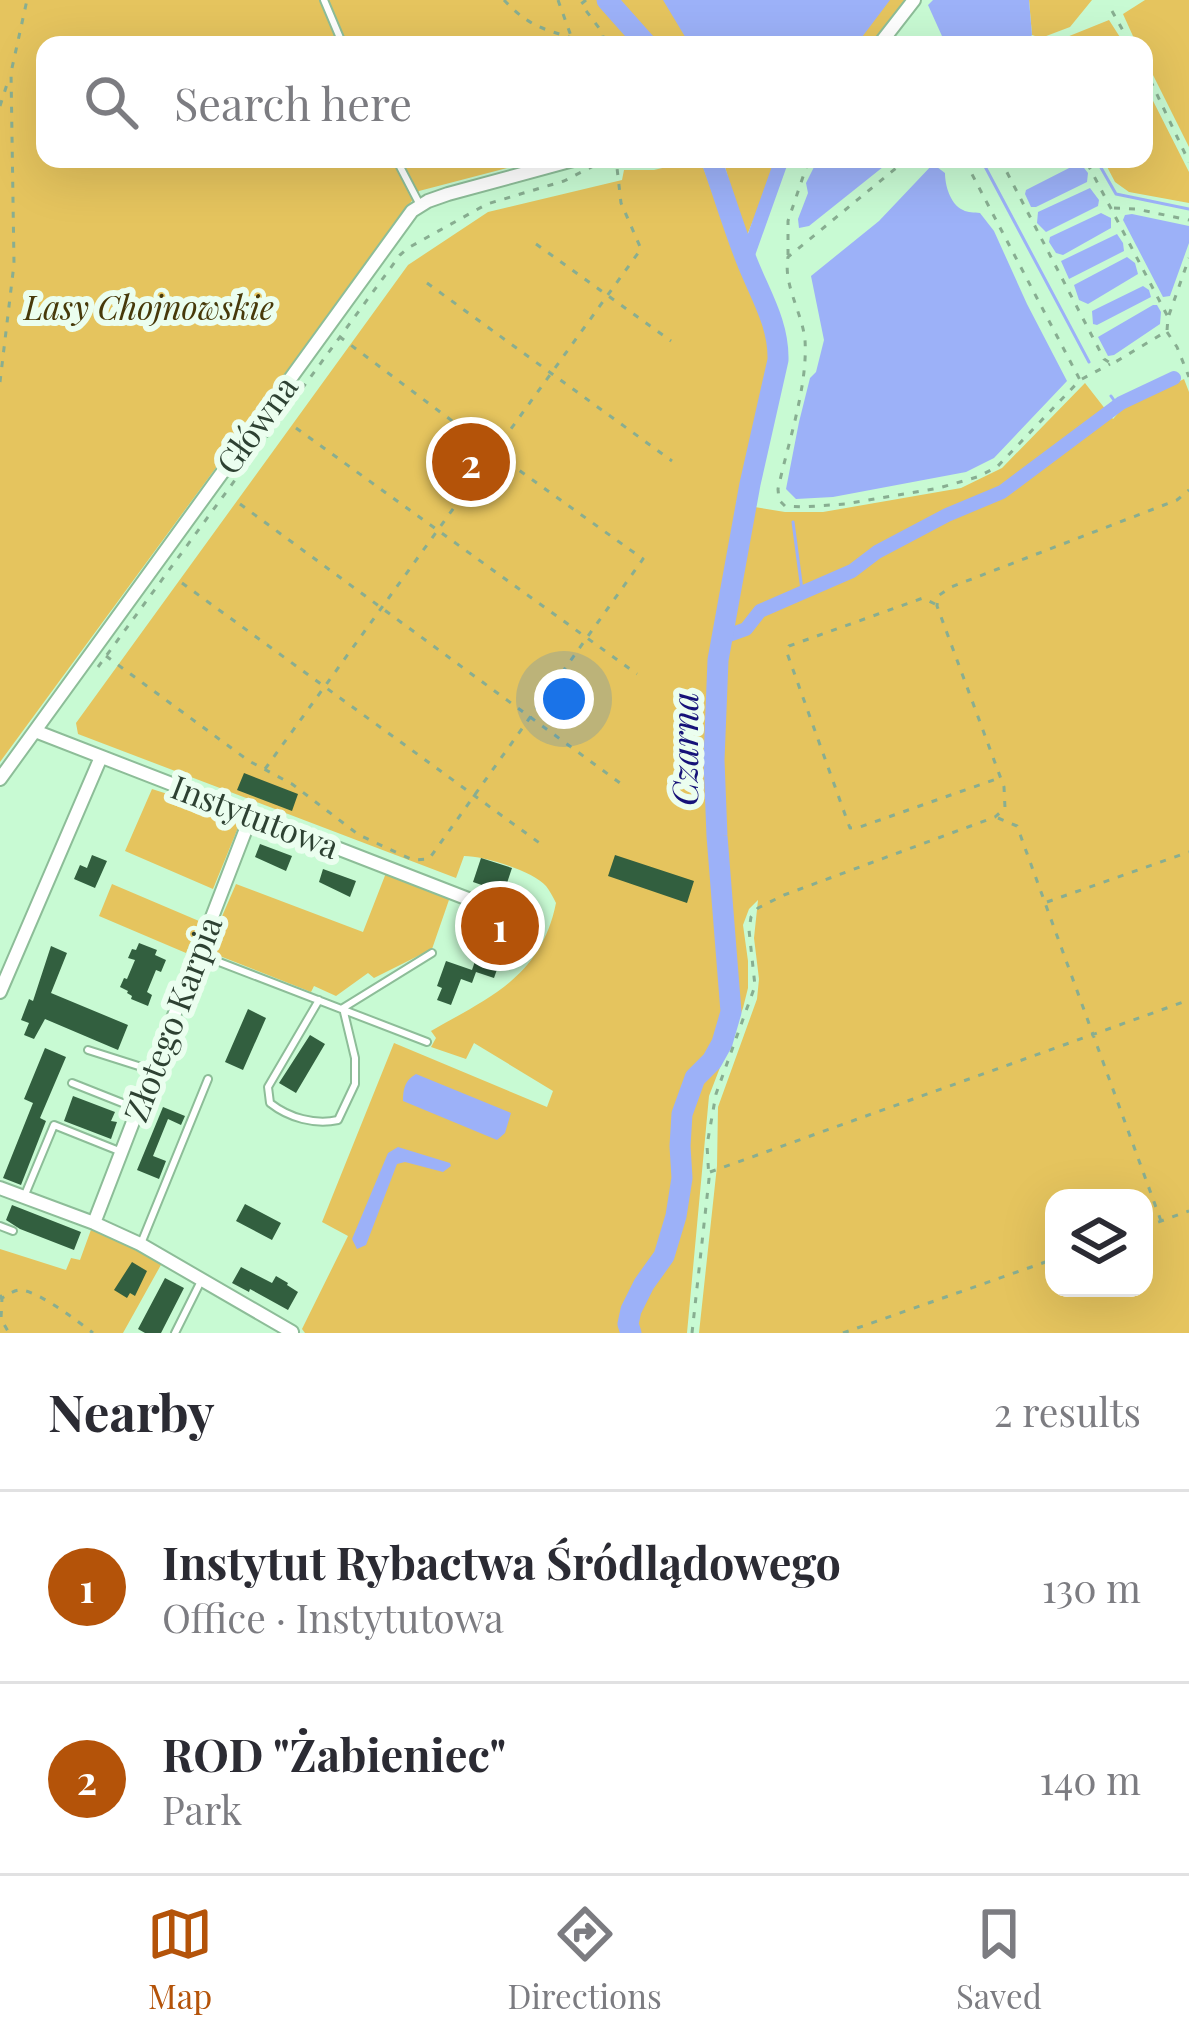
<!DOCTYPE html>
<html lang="en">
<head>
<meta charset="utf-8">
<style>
  body { margin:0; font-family:"Playfair Display",serif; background:#f2f2f3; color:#2b2b33 }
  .controls { position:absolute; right:36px; bottom:36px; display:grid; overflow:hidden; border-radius:24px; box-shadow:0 12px 48px #0002 }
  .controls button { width:108px; height:108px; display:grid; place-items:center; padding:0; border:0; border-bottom:3px solid #e1e1e2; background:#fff; color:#2b2b33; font:60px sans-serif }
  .you { position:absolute; left:564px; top:699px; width:42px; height:42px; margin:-30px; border:9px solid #fff; border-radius:50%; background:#1a73e8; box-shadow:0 0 0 18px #1a73e833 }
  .badge { display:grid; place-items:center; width:78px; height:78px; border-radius:50%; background:#b45309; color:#fff; font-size:39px; font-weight:700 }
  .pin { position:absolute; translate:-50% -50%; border:6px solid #fff; box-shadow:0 3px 12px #0006 }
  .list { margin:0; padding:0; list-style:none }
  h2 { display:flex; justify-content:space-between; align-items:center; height:156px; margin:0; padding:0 48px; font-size:51px }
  h2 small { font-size:39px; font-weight:400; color:#7c7c81 }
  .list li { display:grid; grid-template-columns:78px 1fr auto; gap:36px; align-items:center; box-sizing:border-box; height:192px; padding:0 48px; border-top:3px solid #e1e1e2 }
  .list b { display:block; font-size:45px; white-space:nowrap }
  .list p { margin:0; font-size:39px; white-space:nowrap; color:#7c7c81 }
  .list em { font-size:39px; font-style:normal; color:#7c7c81 }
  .icon { flex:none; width:66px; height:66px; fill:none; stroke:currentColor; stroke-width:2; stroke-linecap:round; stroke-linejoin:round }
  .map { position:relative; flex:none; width:1189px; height:1333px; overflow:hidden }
  .search { position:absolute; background:#fff; box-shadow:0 12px 48px #0002; left:36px; right:36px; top:36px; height:132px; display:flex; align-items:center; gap:30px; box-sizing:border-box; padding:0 42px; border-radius:24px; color:#7c7c81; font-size:45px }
  .sheet { height:540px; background:#fff }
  nav { display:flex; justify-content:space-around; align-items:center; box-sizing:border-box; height:168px; border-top:3px solid #e1e1e2; background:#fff; font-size:33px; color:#7c7c81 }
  nav a { display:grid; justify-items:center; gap:6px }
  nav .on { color:#b45309 }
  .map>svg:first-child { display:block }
  .green { fill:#e5c45e; fill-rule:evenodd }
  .water { fill:#9cb1f8 }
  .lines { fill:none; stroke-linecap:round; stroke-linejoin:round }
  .stream { stroke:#9cb1f8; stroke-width:3 }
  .canal { stroke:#9cb1f8; stroke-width:14 }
  .river { stroke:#9cb1f8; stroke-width:21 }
  .building { fill:#325f3f }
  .lane-casing { stroke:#8dbd98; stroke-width:10 }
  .street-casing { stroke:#8dbd98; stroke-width:16 }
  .path { stroke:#88ae91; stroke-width:3; stroke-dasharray:6 9; stroke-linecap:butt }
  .lane { stroke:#fff; stroke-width:6 }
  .street { stroke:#fff; stroke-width:12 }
  .labels { text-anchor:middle; stroke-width:12; stroke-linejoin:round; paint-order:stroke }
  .park-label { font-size:33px; font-style:italic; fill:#47390a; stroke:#ebfeef }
  .street-label { font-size:33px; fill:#2d4132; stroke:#ebfeef }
  .water-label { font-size:36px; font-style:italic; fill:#161278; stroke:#ebfeef }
</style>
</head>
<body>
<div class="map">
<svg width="1189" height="1333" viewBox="0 0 1189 1333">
  <rect width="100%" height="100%" fill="#c8fad3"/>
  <path class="green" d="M0,0h907l-33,45h-829v114h496l-122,32 -419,571z
    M1029,0h63l-22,27 -29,11 -9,-3z
    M1145,0h44v147l-45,-90v-12h-7l-14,-31z
    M1109,20l16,25h-78z
    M1144,83l45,89v31l-60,-11 -14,-10 -12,-23h41z
    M700,159c13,33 23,68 37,101 14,33 35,64 35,101l-36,143 49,8h38l138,-24 41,-20 83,-85 28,36 8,-9 63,-31 5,13v941h-490l18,-167 1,-59 39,-108 2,-20 -5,-41 4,-38 -9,9 -6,16 5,36v27l-5,20 -34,88 -22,237h-382l-3,-4 46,-93 -26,-14 72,-179 153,64 6,-16 -79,-48 -8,16 -35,-12 5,-9 -5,-7c59,-34 110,-54 125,-128 -3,-6 -6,-12 -10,-17 -13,-15 -62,-30 -82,-30l-8,22 -378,-144 -2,-11 332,-458 80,-53 134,-32 2,-10h30zM1054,1198h90v90h-90z
    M723,159h56l-34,81z
    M152,789l90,29 -29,71 -88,-38z
    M386,873l64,24 -18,52 -58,29 -6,-5 -32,23 -22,-10 -3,6 -104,-41 29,-67 127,48z
    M112,884l87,37 -13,32 -87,-37z
    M92,1227l70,36 -39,70h-123v-84l66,21 5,-12 9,2z"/>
  <path class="water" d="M663,0h227l-34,45h-166z
    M933,0h96l3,35 -8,10h-78l-18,-40z
    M818,159h75l-84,67 -10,2 -1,-9 10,-26 -2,-10z
    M933,164l12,9c0,12 5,31 18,37 5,3 11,2 17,3l14,18 33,73 40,77 -73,77 -28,14 -133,25 -37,2 -10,-10 13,-67 11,-44 6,-6 8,-32 -13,-64 68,-55z
    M1077,164h4l7,9 -1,9 -51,25h-5l-6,-13 1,-4z
    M1090,188l9,12 -1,6 -52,26 -9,-9 1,-11z
    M1101,213l10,5v10l-48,27 -7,-2 -7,-11 1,-5z
    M1132,214l57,12v17l-19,53 -7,1 -40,-77 2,-5z
    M1117,234l6,9 1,8 -55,28 -8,-18z
    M1127,257l8,6 3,11 -50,30 -9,-4 -5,-15z
    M1143,286l6,4 2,7 -54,28 -4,-1 -1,-13z
    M1153,305h4l4,7 -1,12 -46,31 -6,1 -10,-19z
    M416,1074l95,39 -6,20 -8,7 -94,-39c0,-12 2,-21 13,-27z
    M398,1147l52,16 1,3 -8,6 -38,-10 -8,2 -31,81 -9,4 -5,-10 36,-86z"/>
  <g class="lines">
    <path class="stream" d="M981,159l108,203
      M1096,159l20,35 73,15
      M1111,396l7,10
      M793,522l9,68"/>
    <path class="canal" d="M746,260l36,-101
      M721,638l25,-9 14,-18 92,-40 25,-19 70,-37 55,-23 119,-89 53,-25"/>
    <path class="river" d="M607,0l40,45
      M631,1333l-3,-9 3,-14 13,-26 20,-28 12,-40 6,-38 -2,-32 2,-32 13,-36 17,-17 10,-18 9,-31 -14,-176 -3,-76 4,-100 32,-176 28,-124c1,-37 -19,-67 -32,-101 -13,-33 -23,-67 -35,-100"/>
  </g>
  <path class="building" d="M244,773l54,21 -6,17 -55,-21z
    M260,844l32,12 -6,15 -31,-14z
    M92,855l15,6 -12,27 -21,-9 6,-14 7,3z
    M615,855l79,26 -7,22 -79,-27z
    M481,858l31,10 -5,15 18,7 -31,88 -18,-6 -4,11 -11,-4 -10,26 -14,-5 5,-12 -5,-2 9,-25 26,9 27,-79 -26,-9z
    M323,869l33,12 -6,16 -31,-15z
    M139,943l18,7 -2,5 11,5 -5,12 -5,-2 -9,22 5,3 -4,11 -17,-7 1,-3 -5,-3 1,-2 -8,-4 4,-9 3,1 8,-19 -7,-2 4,-9 4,1z
    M51,946l16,7 -16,40 77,32 -10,25 -73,-31 -11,20 -10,-4 5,-12 -8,-3 8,-21 4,2z
    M248,1009l18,9 -23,52 -18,-8z
    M310,1035l15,9 -29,49 -17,-10z
    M45,1048l21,9 -26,61 6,3 -25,64 -18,-7 30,-75 -9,-4z
    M73,1096l42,16 -4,9 6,1 -6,17 -47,-18z
    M163,1107l22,9 -4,9 -13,-6 -15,37 13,5 -7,18 -22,-9z
    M245,1204l36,19 -9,17 -36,-19z
    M12,1205l69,27 -7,18 -54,-21 -14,-9z
    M132,1262l15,9 -12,25 -5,-3 -3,5 -13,-8z
    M241,1267l31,16 4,-7 12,7 -1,2 11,7 -10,18 -38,-21 -1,3 -17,-9z
    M165,1278l19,10 -23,45h-16l-7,-4z"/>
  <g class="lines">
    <defs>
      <path id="lane" d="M324,0l19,45
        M396,159l23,44
        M201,955l226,87
        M319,1000l-51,87 2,16c19,15 45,22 68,17l17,-36v-26l-12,-50 89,-55
        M88,1050l63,20
        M72,1083l63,25
        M24,1197l30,-72 65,26
        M0,1226l13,5
        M142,1241l66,-162
        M175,1333l25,-50"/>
      <path id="street" d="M879,45l35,-45
        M35,731l441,171
        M0,779l412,-568 16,-10 20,-7 129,-35
        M0,992l101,-235
        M0,1188l94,35 46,21 152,88
        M94,1223l157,-407"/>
    </defs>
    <use href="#lane" class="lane-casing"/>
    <use href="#street" class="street-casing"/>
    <path class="path" d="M504,0c32,34 47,28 85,45
      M558,0l13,36
      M586,0l-5,4 21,28 3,13
      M1112,11l19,34
      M1144,67l45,95
      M12,68l15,-68
      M0,106l9,-28
      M907,159l-119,98c-5,28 14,55 17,83 3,46 -17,103 -27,149l1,11 6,6 18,1 42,-3 94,-16 38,-11 20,-10 83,-87 -116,-221
      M1000,159l104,200 8,5 55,-33 1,-14 -83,-158
      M1114,208l22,1 53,11
      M536,244l135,97
      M788,255v-34l21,-62
      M427,283l245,178
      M1169,315l20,-57
      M1167,332l10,15 12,30
      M1082,379l28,-15
      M0,382l14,-118 -3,-192
      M296,428l341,246
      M240,504l380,279
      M182,583l363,264
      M935,604l-12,-6 -134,48 -2,7 60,167 3,8 10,-1 139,-49
      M106,656l143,105 43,23 67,51 54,25 16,-1 214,-300 -148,-106 -159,-119
      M98,667l302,-412 8,-7 79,-44 77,-23 43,-22
      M265,769l376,-520 -20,-46 -5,-44
      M998,818l19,8 144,395
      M1047,902l142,-50
      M710,1172l479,-172
      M1144,1227l45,-16
      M0,1295l2,3c7,-4 12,-8 19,-8 17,1 58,32 72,43
      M0,1298h2l-1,21 8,14
      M692,1333l17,-154 -2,-34 9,-51 39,-108 -6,-56 2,-13 7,-9 26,-13 211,-78 10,-9 -1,-21 -67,-181 1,-10 13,-9 226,-87 12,-10
      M843,1333l211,-74"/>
    <use href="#lane" class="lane"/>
    <use href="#street" class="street"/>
  </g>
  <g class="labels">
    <g class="park-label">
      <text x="149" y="320">Lasy Chojnowskie</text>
    </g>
    <g class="street-label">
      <text transform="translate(257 425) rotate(-54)" y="12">Główna</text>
      <text transform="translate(255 817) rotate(21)" y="12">Instytutowa</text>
      <text transform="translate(173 1019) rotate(-69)" y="12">Złotego Karpia</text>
    </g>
    <g class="water-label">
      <text transform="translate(685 749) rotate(-90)" y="13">Czarna</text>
    </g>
  </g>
</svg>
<div class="controls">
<button><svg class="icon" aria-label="layers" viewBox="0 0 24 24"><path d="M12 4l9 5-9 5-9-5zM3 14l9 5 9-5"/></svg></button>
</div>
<div class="you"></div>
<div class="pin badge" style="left:500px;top:926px">1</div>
<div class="pin badge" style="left:471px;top:462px">2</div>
<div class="search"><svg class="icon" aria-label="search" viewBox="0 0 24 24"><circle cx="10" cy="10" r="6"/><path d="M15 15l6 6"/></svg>Search here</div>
</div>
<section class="sheet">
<h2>Nearby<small>2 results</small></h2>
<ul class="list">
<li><span class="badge">1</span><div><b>Instytut Rybactwa Śródlądowego</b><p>Office · Instytutowa</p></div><em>130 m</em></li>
<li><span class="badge">2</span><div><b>ROD &quot;Żabieniec&quot;</b><p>Park</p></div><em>140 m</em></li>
</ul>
</section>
<nav>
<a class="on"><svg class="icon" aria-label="map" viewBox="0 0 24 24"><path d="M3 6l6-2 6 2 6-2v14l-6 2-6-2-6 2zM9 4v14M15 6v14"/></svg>Map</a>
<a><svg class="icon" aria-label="directions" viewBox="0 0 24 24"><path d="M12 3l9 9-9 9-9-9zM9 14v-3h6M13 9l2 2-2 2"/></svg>Directions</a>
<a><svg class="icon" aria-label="saved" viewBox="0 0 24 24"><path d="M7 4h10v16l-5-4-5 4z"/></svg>Saved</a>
</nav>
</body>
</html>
